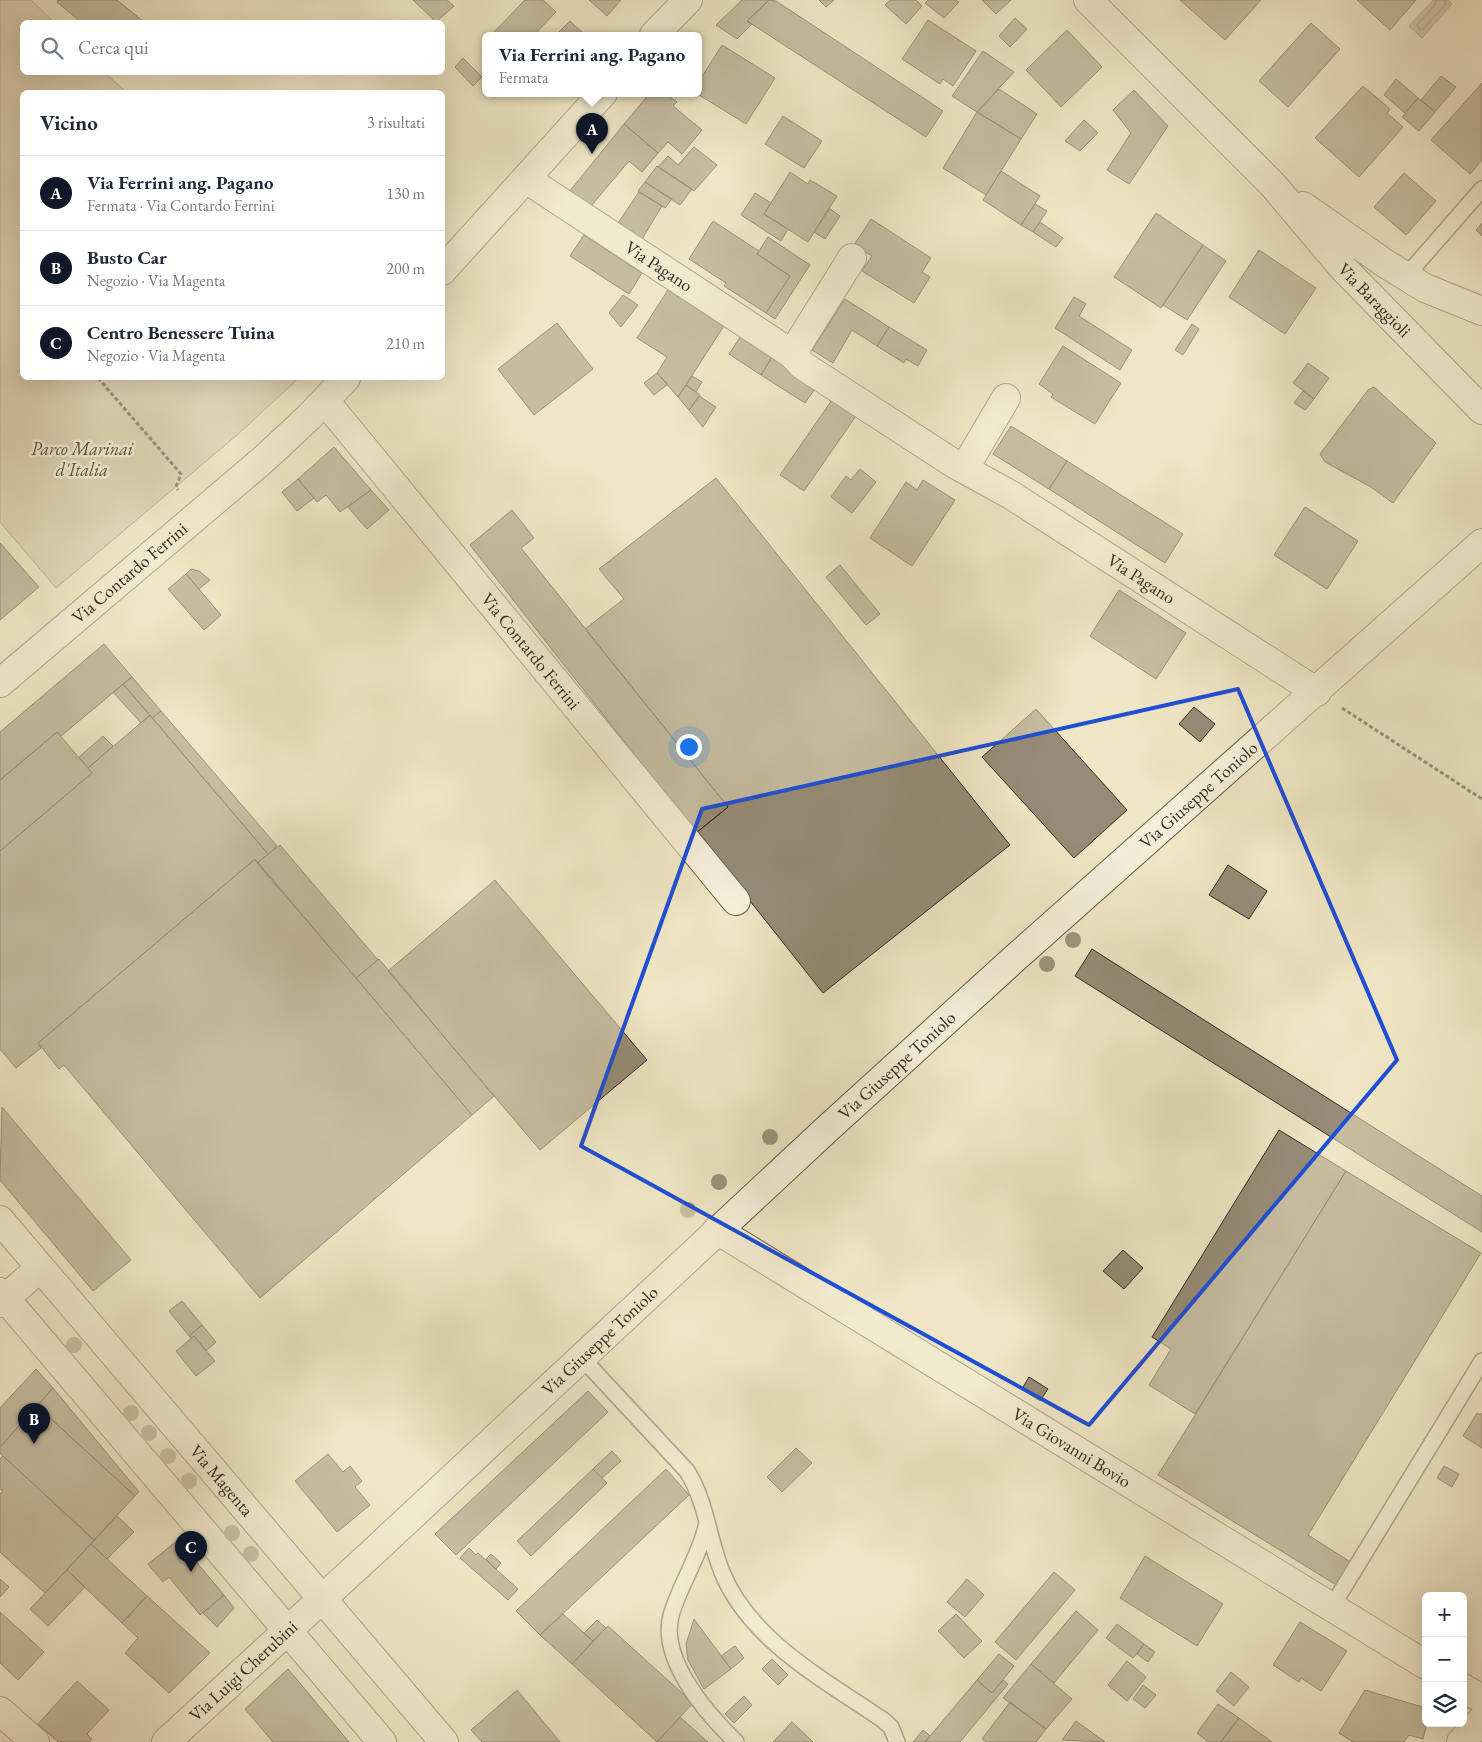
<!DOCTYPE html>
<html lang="it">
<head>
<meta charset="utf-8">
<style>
  body { margin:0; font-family:"EB Garamond",serif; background:#f2f2f3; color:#1f2937 }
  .controls { position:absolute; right:15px; bottom:15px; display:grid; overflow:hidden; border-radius:8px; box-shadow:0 5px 20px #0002 }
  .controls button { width:45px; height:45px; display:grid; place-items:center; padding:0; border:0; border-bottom:1px solid #e0e1e3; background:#fff; color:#1f2937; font:25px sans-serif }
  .you { position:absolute; left:688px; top:746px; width:18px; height:18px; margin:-12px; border:4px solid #fff; border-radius:50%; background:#1a73e8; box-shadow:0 0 0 8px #1a73e833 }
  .badge { display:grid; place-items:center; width:32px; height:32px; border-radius:50%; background:#111827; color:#fff; font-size:16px; font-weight:700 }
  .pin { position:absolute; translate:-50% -41px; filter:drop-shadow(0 1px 2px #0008) }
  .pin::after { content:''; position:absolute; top:26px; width:18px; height:15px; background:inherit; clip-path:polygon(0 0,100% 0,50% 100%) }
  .popup { position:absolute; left:482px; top:32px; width:220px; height:65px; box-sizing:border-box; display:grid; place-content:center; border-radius:8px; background:#fff; filter:drop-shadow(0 1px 4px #0005); font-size:16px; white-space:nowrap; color:#747a83 }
  .popup b { font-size:19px; color:#1f2937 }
  .popup::after { content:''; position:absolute; left:50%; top:100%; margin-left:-10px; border:10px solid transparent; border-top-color:#fff }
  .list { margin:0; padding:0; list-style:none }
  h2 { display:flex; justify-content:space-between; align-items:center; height:65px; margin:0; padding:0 20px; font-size:21px }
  h2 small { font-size:16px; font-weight:400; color:#747a83 }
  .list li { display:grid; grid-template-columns:32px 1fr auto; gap:15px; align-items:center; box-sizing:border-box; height:75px; padding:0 20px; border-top:1px solid #e0e1e3 }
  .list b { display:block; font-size:19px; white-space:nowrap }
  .list p { margin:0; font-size:16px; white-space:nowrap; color:#747a83 }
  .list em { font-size:16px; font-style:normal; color:#747a83 }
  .icon { flex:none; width:28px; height:28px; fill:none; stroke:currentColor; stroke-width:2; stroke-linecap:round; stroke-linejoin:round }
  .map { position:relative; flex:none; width:1482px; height:1742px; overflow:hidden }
  .search { position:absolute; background:#fff; box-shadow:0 5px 20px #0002; left:20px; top:20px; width:425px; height:55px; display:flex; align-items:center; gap:12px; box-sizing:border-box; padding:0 18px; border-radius:8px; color:#747a83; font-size:19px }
  .panel { position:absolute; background:#fff; box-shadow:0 5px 20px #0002; left:20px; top:90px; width:425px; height:290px; border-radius:8px }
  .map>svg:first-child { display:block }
  .green { fill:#d0c6a9; stroke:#837866 }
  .water { fill:#b0a68e; stroke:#7f7463 }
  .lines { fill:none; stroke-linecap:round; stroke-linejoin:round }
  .shore { stroke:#736858; stroke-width:1 }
  .building { fill:#968c77; stroke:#362a22 }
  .service-casing { stroke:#64594b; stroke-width:18 }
  .minor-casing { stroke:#64594b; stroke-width:30 }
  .path { stroke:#362a22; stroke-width:3; stroke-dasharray:4 2.5; stroke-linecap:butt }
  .service { stroke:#f5efd9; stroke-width:15 }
  .minor { stroke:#f5efd9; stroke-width:28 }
  .tree { fill:#9e947e }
  .marked { fill:none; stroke:#1d4ed8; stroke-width:4; stroke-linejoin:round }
  .labels { text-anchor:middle; stroke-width:5; stroke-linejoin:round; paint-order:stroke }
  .street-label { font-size:18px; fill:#362a22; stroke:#f5efd9 }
  .park-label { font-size:18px; font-style:italic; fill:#5c5144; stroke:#f5efd9 }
</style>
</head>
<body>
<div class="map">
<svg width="1482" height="1742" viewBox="0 0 1482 1742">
  <rect width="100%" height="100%" fill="#efe6c5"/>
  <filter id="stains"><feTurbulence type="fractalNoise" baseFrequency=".004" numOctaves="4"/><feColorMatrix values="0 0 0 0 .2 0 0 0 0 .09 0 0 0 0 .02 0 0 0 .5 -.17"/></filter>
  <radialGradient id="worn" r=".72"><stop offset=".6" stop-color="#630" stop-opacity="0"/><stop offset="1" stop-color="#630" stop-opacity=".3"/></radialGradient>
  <path class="green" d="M0,0h31l23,22h-32v50l83,1 21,19h-104v286h277l-62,57 -181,153 -56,-66z"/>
  <path class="water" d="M1433,0h15l4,4 -30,34 -13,-12z"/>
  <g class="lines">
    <path class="shore" d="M1436,0l-1,5 -18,20 3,5 3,-1 22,-24v-5"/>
  </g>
  <path class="building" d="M58,0h59l27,22h-63l-24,-20z
    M413,0h34l7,6 -18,16z
    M525,0h18l13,12 -22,23h-43z
    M589,0h32l-14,16z
    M742,0h27l-22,21 5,3 -15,15 -21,-14z
    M769,0l7,1 167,110 -17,26 -179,-116z
    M819,0h15l-8,7z
    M890,0h26l6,6 -16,18 -21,-19z
    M928,0h28l3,2 -15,16 -19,-15z
    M982,0h29l-15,14z
    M1180,0h81l-36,40z
    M1357,0h59l-26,30z
    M1015,18l12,11 -17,18 -11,-11z
    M928,20l48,31 -23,35 -10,-7 -3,5 -38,-25z
    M570,21l15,14h-25l-2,-2z
    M1311,23l29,26 -52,58 -29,-26z
    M1067,30l35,37 -41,40 -35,-37z
    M722,45l53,33 -29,46 -50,-31h2v-10z
    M983,51l31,21 -37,40 -25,-16z
    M463,58l19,19 -9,9 -18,-19z
    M1441,76l15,11 -21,25 -14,-12z
    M1396,79l22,19 -13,15 -21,-18z
    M1482,83v77l-12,14 -39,-34z
    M1363,86l27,23 -3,4 16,14 -44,50 -44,-39z
    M999,89l38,25 -16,25 -44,-27z
    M1134,90l34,36 -39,58 -22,-14 24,-37 -18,-23z
    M650,93h14l13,9 -4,4 29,24 -20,24 -14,-12 -10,11 -34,-29z
    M1418,98l17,14 -16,19 -17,-14z
    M977,112l44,27 -35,56 -43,-27z
    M783,116l39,25 -18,27 -39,-24z
    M1084,120l14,13 -18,18 -15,-10z
    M624,124l34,29 -16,19 -13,-11 -38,45 -22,-14z
    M694,147l23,18 -23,26 -36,-24 10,-11 10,9z
    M657,166l35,23 -12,16 -35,-23z
    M1001,171l39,25 -19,29 -38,-25z
    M790,172l18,12 2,-4 27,16 -29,46 -44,-28z
    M1404,173l32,28 -30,34 -32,-28z
    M645,182l27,17 -7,9 -27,-17z
    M639,192l23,14 -20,33 -24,-16z
    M755,193l16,10 -7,11 24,15 -7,12 -40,-26z
    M1035,204l12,7 -14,21 -12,-7z
    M829,208l11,8 -15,23 -11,-7z
    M1156,213l47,32 -42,63 -47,-31z
    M871,219l60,39 -9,14 8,5 -16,26 -52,-32 10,-15 -18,-11z
    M713,221l46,30 -2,3 33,22 -24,37 -42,-27 2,-3 -37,-24z
    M1040,222l23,16 -7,9 -23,-15z
    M1482,223v13l-6,-6z
    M584,235l58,38 -13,21 -59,-38z
    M768,237l42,28 -35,54 -9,-6 24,-37 -33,-22z
    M1203,245l23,16 -39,59 -24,-15z
    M1259,250l57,38 -31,46 -56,-37z
    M668,290l56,36 -46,71 -21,-24 10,-16 -30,-19z
    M623,295l15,10 -17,22 -12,-14z
    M1074,297l12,7 -7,12 53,34 -12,20 -65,-42z
    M845,299l44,28 -12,19 -25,-16 -19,33 -21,-13z
    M557,323l36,46 -59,46 -36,-46z
    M1192,324l7,5 -16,26 -8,-5z
    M889,327l38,23 -9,16 -12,-7 -2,4 -27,-17z
    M741,336l31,21 -11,18 -32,-21z
    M1063,346l58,37 -26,41 -44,-27 2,-3 -14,-10z
    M772,357l45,29 -12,17 -44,-28z
    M1308,363l21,15 -15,21 -21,-16z
    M657,373l11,11 -14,11 -10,-12z
    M692,376l10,6 -6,10 -10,-7z
    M686,385l14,10 -11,15 -11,-13z
    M1374,387l62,56 -43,60 -22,-16 -46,-25 -5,-8 48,-64z
    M1303,391l11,8 -9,11 -11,-7z
    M699,396l17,11 -13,20 -14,-17z
    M834,397l24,16 -54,78 -24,-16z
    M1011,426l56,35 -18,28 -56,-35z
    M334,447l37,43 -31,22 -14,-17 -9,7 -19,-23z
    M1067,461l116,73 -18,29 -116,-74z
    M860,469l16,13 -24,31 -21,-16 15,-21 5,4z
    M716,478l294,367 -187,148 -127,-160 32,-26 -143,-178 39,-30 -25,-30z
    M298,479l16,19 -17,13 -15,-19z
    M923,480l32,20 -43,66 -42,-28 36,-56 11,8z
    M371,490l18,20 -22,19 -19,-22z
    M1305,507l53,34 -31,48 -53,-34z
    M512,510l22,28 -13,10 207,259 -32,26 -226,-288z
    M0,543l39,44 -39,33z
    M840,565l40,49 -14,11 -40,-48z
    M191,569l8,2 11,9 -11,9 -13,-15z
    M186,574l35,41 -17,15 -36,-41z
    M1119,590l67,43 -30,46 -66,-43z
    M104,644l28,33 -71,59 -4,-4 -57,48v-48z
    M132,677l29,34 -9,7 -29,-34z
    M123,684l27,31 -9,8 -28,-31z
    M1194,707l21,17 -15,18 -21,-18z
    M1036,709l91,101 -53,48 -92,-101z
    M161,711l116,135 -9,8 -116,-136z
    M150,715l118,139 -11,9 -2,-4 -217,184 3,5 -25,20 -16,-19v-198l92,-78 -4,-5z
    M57,732l35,41 -92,78v-71z
    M103,736l10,10 -25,22 -9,-11z
    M280,845l98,115 -22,18 -99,-115z
    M255,859l217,256 -212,183 -196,-233 -5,4 -21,-26z
    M1228,865l39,26 -18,28 -40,-24z
    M495,880l152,180 -107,90 -152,-179z
    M1092,949l390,247v36l-407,-256z
    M379,959l115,137 -22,19 -116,-137z
    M2,1107l129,153 -38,31 -93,-111z
    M1279,1130l67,41 -151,243 -46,-29 22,-36 -19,-12z
    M1346,1171l135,82 -173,282 44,28 -14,23 -180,-111z
    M1123,1250l20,18 -19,21 -21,-18z
    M182,1301l20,24 -13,11 -20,-25z
    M202,1325l14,17 -10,9 -12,-15 -3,2 -2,-2z
    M194,1336l21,25 -19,15 -20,-25z
    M36,1369l17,19 -53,59v-39z
    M1029,1377l19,12 -8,12 -18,-12z
    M53,1388l86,104 -4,4 -98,-90z
    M588,1391l20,21 -152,143 -21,-21z
    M37,1406l98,90 -41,44 -94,-87v-6z
    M1477,1413l4,2 1,-2v35l-19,-12z
    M796,1448l16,15 -30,29 -15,-15z
    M612,1451l9,10 -19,17 -9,-9z
    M328,1454l15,18 7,-6 12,15 -7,6 15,18 -33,27 -42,-51z
    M3,1456l91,84 -49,53 -45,-41v-58l3,-3 -3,-2v-30z
    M1444,1466l15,8 -7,13 -15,-9z
    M593,1469l14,14 -76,73 -14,-15z
    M666,1469l23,26 -149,140 -24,-24z
    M117,1516l17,16 -27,27 -16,-15z
    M178,1540l46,55 -24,20 -31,-38 -6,5 -15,-18z
    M91,1544l56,52 -25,27 -55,-53z
    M469,1548l7,7 2,-2 40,36 -10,11 -48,-42z
    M491,1554l10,9 -5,6 -10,-10z
    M1145,1556l78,48 -26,42 -77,-48z
    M67,1570l18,17 -37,39 -18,-17z
    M1054,1572l21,18 -59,70 -21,-18z
    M0,1579l9,8 -9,10z
    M967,1579l17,16 -19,22 -18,-15z
    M224,1595l10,13 -17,19 -14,-14z
    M147,1596l63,57 -41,40 -44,-40 13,-15 -16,-15z
    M1076,1611l22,19 -44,53 -23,-19z
    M0,1612l44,40 -26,28 -18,-17z
    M563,1614l30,27 -21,23 -32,-29z
    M956,1614l26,27 -18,17 -26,-27z
    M694,1619l37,50 -27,20 -16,-29 -2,-16z
    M597,1620l9,8 -13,13 -9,-8z
    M1300,1622l47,29 -26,40 -20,-13 -2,4 -26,-17z
    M1117,1624l27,20 -11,14 -27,-20z
    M608,1626l85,77 -36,39 -85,-78z
    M1144,1644l11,8 -7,10 -11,-8z
    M735,1646l9,12 -13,11 -10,-13z
    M999,1654l15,12 -22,27 -15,-13z
    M772,1659l16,16 -10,10 -16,-16z
    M1127,1661l19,16 -19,24 -19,-16z
    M1031,1664l41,35 -26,30 -43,-31z
    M288,1669l56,67 5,6h-76l-28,-33z
    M1231,1672l18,15 -15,19 -18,-15z
    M977,1680l15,13 11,-13 5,4 -48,58h-35z
    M77,1681l32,29 -22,24 5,5 -2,3h-32l-20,-18z
    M1143,1685l13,10 -11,13 -12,-9z
    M517,1690l43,52h-78l-11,-12z
    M1365,1690l61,18 1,15 -4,16 -14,-4 -5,7h-51l-14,-9z
    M744,1696l8,9 -18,18 -9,-9z
    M1010,1702l36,27 -10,13h-50l-4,-3z
    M1218,1704l21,14 -18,24h-13l-11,-9z
    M680,1717l28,25h-51z
    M1239,1718l33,24h-51z
    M1076,1721l29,21 -43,-2z
    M792,1722l21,20h-40z
    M923,1730l7,6 -5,6h-12z"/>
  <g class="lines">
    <defs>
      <path id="service" d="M1406,276l76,-87
        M581,1357l106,114c20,32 21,67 35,101 28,69 103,108 161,148l8,7 6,15
        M707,1523c-7,32 -25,58 -35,89 -15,45 34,101 64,130
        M1331,1608l151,-247"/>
      <g id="minor">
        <path id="s1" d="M1088,0l185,185 70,83 139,142"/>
        <path d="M654,35l34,-35"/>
        <path id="s2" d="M526,179l266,175 60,-96"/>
        <path d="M1303,206l83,58 39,24 57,23"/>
        <path d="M442,271l161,-178"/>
        <path id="s3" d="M792,354l10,11 151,98 58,32 306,197"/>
        <path id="s4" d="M325,401l411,500"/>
        <path d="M964,469l42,-71"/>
        <path id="s5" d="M0,683l264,-224 45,-42 37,-39"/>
        <path id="s6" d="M0,1220l444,522"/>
        <path id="s7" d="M717,1230l709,435"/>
        <path d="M0,1292l382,450"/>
        <path d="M0,1303l40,-35"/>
        <path d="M1463,1688l19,11"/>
        <path d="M0,1711l35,31"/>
        <path id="s8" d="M166,1742l205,-188 456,-425 187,-170 468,-416"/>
        <path d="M1461,1742l21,-22"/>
      </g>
    </defs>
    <use href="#service" class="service-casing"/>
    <use href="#minor" class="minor-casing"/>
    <path class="path" d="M98,378l83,96 -5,13 2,3
      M1342,708l140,91"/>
    <use href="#service" class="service"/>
    <use href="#minor" class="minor"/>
  </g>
  <g class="tree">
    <circle cx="1073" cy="940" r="8"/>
    <circle cx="1047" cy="964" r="8"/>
    <circle cx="770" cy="1137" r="8"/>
    <circle cx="719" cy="1182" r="8"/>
    <circle cx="688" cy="1210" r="8"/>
    <circle cx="74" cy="1345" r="8"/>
    <circle cx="131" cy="1413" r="8"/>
    <circle cx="149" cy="1433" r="8"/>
    <circle cx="168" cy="1456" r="8"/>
    <circle cx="189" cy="1481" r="8"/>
    <circle cx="232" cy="1533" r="8"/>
    <circle cx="251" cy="1554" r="8"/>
  </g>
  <path d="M0 0H1482V1742H0ZM1238,689l159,371 -308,365 -508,-279 121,-337z" fill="#efe6c5" fill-opacity=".55" fill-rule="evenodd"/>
  <path class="marked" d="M1238,689l159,371 -308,365 -508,-279 121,-337z"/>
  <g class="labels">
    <g class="street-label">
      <text dy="6" stroke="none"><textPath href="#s2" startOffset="159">Via Pagano</textPath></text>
      <text dy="6" stroke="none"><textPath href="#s1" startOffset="415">Via Baraggioli</textPath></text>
      <text dy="6" stroke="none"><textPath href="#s5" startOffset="170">Via Contardo Ferrini</textPath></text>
      <text dy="6" stroke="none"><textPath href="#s3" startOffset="416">Via Pagano</textPath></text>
      <text dy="6" stroke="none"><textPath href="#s4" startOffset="324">Via Contardo Ferrini</textPath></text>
      <text dy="6" stroke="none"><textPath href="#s8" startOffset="1401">Via Giuseppe Toniolo</textPath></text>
      <text dy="6" stroke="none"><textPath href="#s8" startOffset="996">Via Giuseppe Toniolo</textPath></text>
      <text dy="6" stroke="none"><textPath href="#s8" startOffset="591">Via Giuseppe Toniolo</textPath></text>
      <text dy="6" stroke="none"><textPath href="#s7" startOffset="416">Via Giovanni Bovio</textPath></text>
      <text dy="6" stroke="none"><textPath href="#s6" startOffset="342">Via Magenta</textPath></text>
      <text dy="6" stroke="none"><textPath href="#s8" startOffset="105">Via Luigi Cherubini</textPath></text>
    </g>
    <g class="park-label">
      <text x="82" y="455">Parco Marinai<tspan x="82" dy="21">d'Italia</tspan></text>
    </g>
  </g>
  <rect width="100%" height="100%" filter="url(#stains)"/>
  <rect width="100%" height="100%" fill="url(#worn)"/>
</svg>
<div class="controls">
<button>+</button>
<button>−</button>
<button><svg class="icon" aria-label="layers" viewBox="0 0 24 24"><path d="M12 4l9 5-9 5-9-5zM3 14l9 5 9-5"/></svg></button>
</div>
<div class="you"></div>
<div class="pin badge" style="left:592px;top:154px">A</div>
<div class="popup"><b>Via Ferrini ang. Pagano</b>Fermata</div>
<div class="pin badge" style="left:34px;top:1444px">B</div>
<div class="pin badge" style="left:191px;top:1572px">C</div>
<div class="search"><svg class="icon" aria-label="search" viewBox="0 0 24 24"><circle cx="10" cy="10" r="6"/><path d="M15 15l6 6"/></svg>Cerca qui</div>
<section class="panel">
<h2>Vicino<small>3 risultati</small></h2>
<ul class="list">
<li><span class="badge">A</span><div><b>Via Ferrini ang. Pagano</b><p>Fermata · Via Contardo Ferrini</p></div><em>130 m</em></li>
<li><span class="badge">B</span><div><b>Busto Car</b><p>Negozio · Via Magenta</p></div><em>200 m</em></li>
<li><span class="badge">C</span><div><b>Centro Benessere Tuina</b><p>Negozio · Via Magenta</p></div><em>210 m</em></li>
</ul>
</section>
</div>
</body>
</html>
